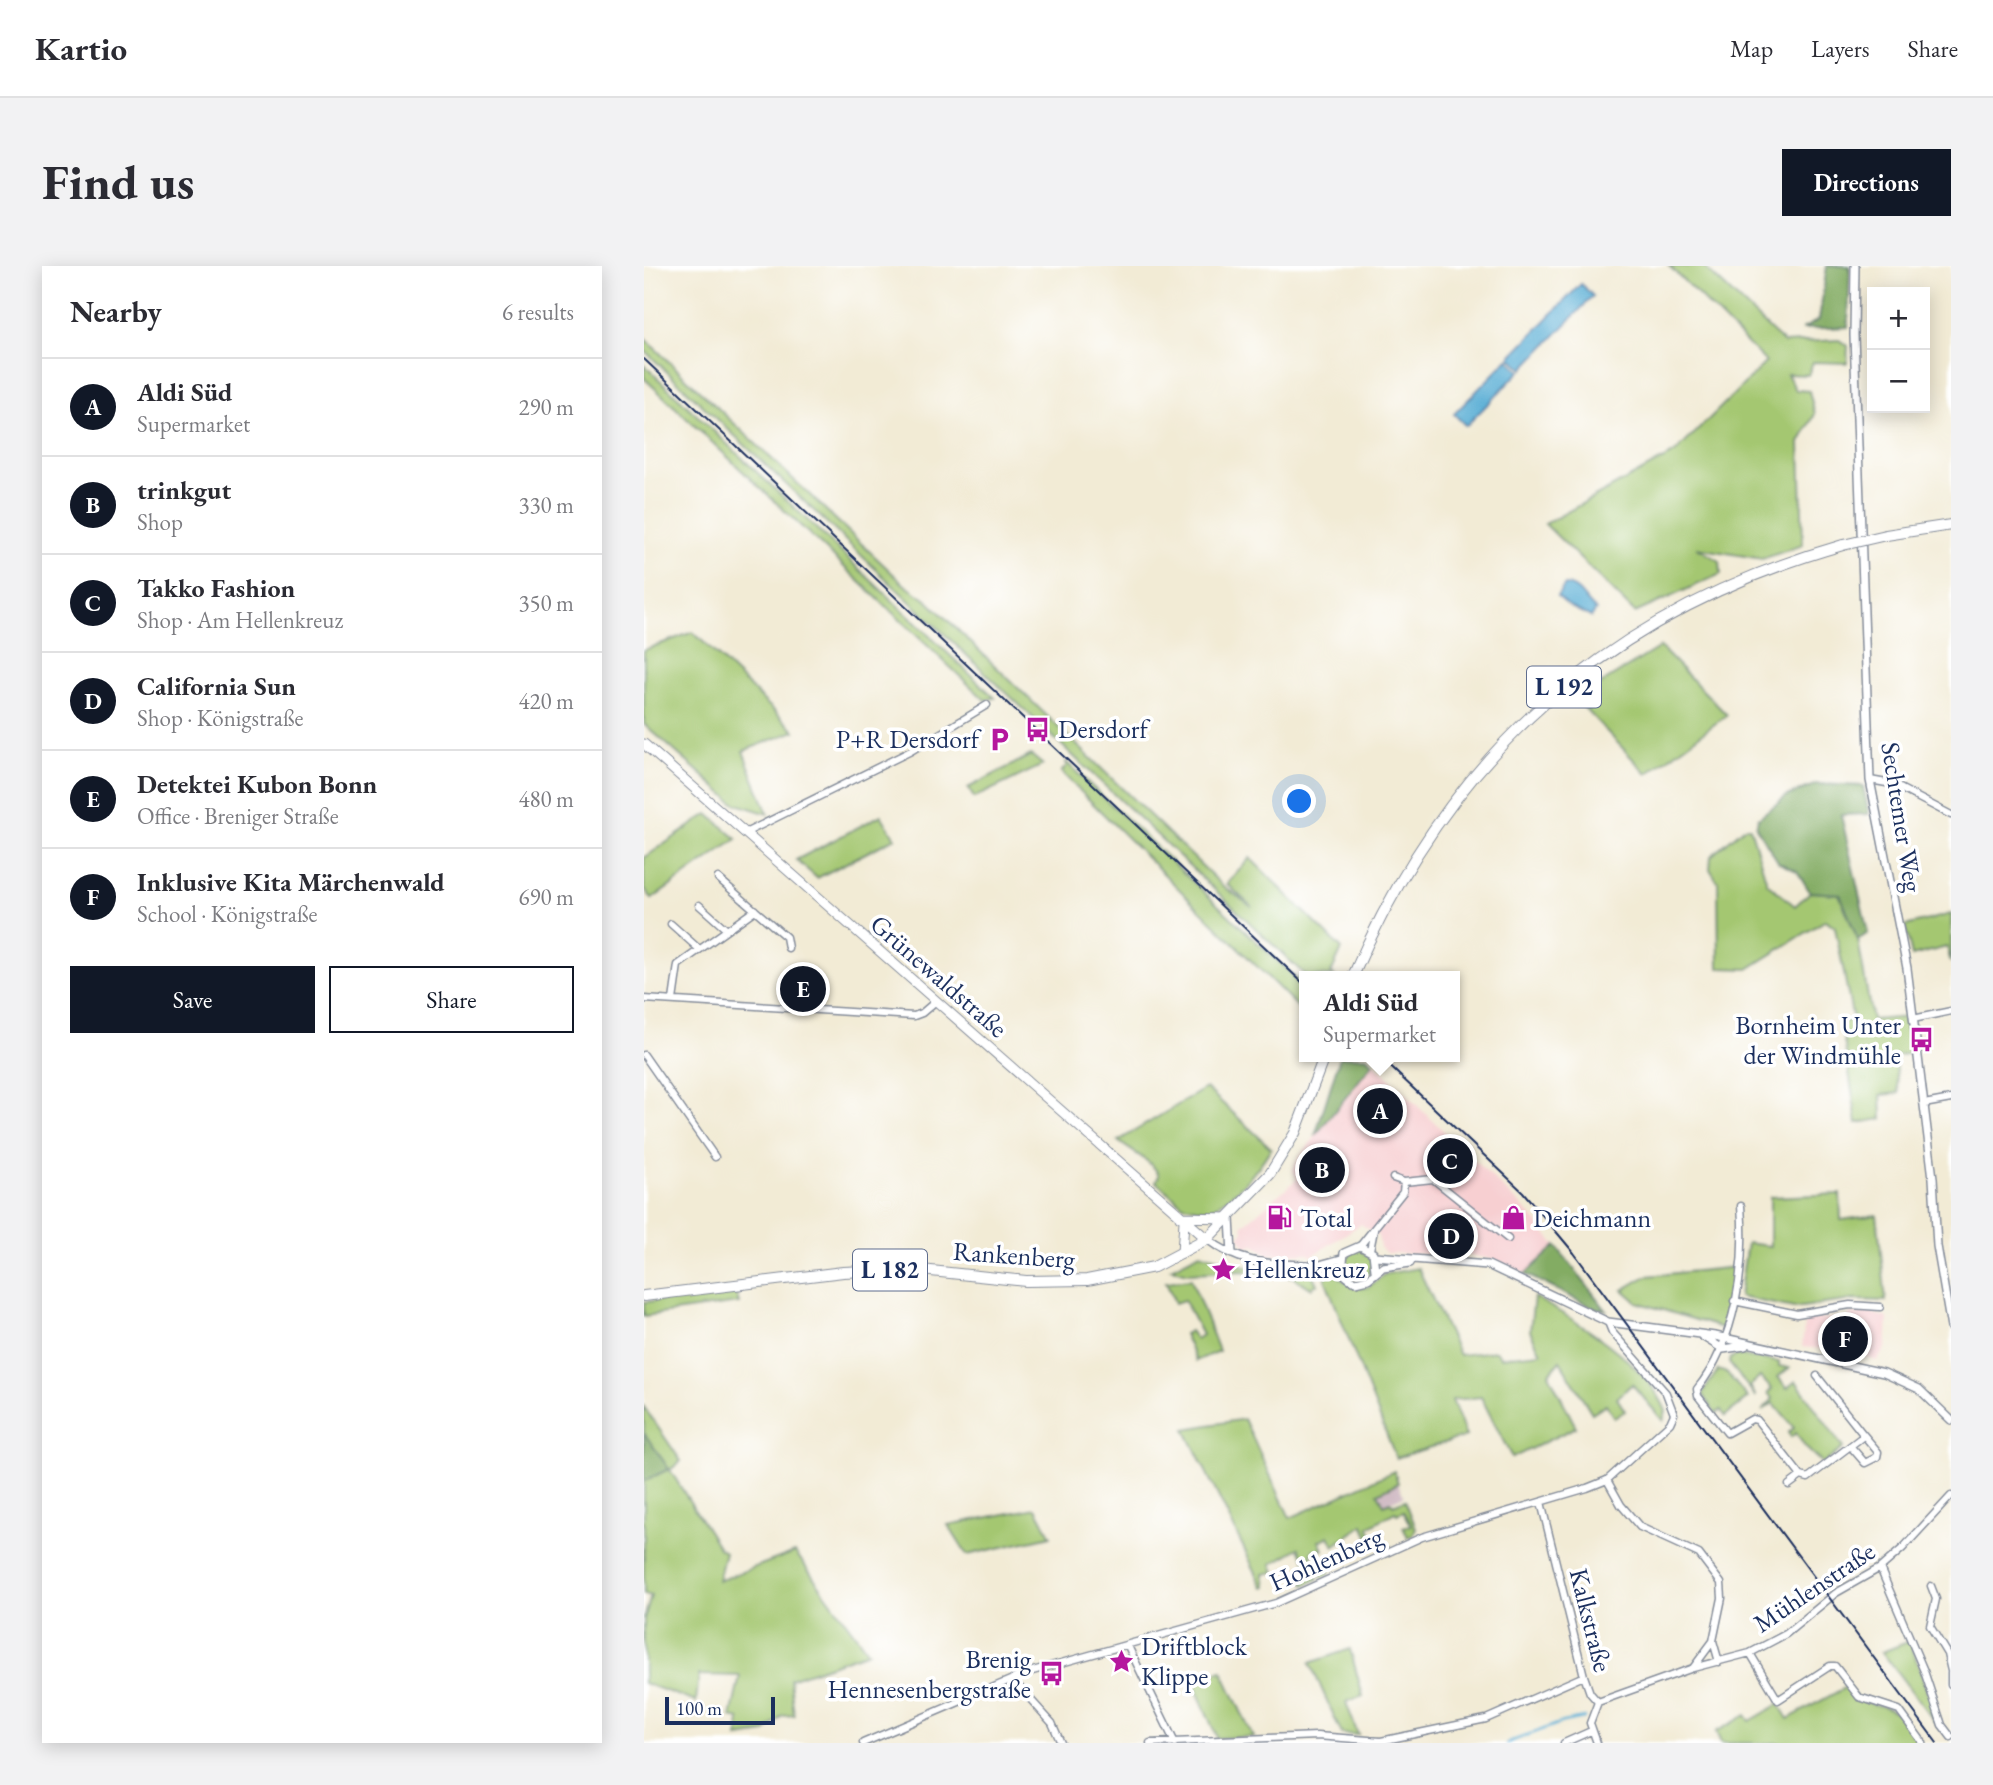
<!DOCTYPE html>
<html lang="en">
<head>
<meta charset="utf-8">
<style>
  body { margin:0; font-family:"EB Garamond",serif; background:#f2f2f3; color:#2b2b33 }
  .controls { position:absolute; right:21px; top:21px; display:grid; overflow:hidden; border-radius:0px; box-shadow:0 4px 18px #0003 }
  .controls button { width:63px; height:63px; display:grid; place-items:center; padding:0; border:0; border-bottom:2px solid #e1e1e2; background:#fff; color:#2b2b33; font:35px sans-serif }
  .scale { position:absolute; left:21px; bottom:18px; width:110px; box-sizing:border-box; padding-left:7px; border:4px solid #1b2f5e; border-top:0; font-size:19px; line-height:24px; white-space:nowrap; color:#1b2f5e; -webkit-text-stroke:5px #fff; paint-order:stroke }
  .you { position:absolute; left:656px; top:536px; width:24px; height:24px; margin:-18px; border:5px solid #fff; border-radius:50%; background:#1a73e8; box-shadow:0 0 0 10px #1a73e833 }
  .badge { display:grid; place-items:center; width:46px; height:46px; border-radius:50%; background:#111827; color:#fff; font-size:23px; font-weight:700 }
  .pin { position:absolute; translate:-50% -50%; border:4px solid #fff; box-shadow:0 2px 7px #0006 }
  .popup { position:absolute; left:655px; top:705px; width:161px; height:91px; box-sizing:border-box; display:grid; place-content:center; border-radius:0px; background:#fff; filter:drop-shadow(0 2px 5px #0005); font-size:23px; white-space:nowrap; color:#7c7c81 }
  .popup b { font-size:26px; color:#2b2b33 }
  .popup::after { content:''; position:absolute; left:50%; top:100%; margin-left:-14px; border:14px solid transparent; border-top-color:#fff }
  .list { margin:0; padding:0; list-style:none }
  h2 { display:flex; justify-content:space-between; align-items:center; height:91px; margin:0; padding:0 28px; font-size:30px }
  h2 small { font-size:23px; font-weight:400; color:#7c7c81 }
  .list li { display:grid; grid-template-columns:46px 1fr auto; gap:21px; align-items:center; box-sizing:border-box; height:98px; padding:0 28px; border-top:2px solid #e1e1e2 }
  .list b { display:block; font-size:26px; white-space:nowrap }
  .list p { margin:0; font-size:23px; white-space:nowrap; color:#7c7c81 }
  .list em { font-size:23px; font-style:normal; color:#7c7c81 }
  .actions { display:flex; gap:14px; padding:21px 28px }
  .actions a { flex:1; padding:16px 0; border:2px solid #111827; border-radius:0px; text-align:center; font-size:24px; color:#111827 }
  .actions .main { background:#111827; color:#fff }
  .map { position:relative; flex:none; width:1307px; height:1477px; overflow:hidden; border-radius:0px }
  header { display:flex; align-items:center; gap:42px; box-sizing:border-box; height:98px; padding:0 35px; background:#fff; border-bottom:2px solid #e1e1e2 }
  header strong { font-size:33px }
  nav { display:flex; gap:38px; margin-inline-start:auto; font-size:24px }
  .intro { display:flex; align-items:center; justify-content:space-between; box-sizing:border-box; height:168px; padding:0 42px }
  h1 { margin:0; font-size:49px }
  .button { padding:18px 32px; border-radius:0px; background:#111827; color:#fff; font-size:24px; font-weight:700 }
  main { display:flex; gap:42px; padding:0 42px }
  aside { flex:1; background:#fff; border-radius:0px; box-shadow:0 4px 18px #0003 }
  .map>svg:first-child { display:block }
  .built { fill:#f7cfd1 }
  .industrial { fill:#d2bdc6 }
  .green { fill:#a4c771; stroke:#607b68; stroke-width:2 }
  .forest { fill:#83ac63; stroke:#4f6e60; stroke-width:2 }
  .water { fill:#58add4; stroke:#3a6e99; stroke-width:2 }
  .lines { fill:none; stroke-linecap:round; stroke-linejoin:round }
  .stream { stroke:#58add4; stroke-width:2.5 }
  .minor-casing { stroke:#868d9a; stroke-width:9 }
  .tertiary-casing { stroke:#868d9a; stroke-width:10 }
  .secondary-casing { stroke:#868d9a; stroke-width:11 }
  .primary-casing { stroke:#868d9a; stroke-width:12 }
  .minor { stroke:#fff; stroke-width:6 }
  .tertiary { stroke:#fff; stroke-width:7 }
  .secondary { stroke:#fff; stroke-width:9 }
  .primary { stroke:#fff; stroke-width:10 }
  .tram { stroke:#1b2f5e; stroke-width:2 }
  .primary-bridge-casing { stroke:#868d9a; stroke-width:12; stroke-linecap:butt }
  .primary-bridge { stroke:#fff; stroke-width:10 }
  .labels { text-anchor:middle; stroke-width:7; stroke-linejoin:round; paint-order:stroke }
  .shield { fill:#fff; stroke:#5f6d8e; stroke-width:2 }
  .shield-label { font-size:24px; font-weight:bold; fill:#1b2f5e }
  .poi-label { font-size:26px; fill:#1b2f5e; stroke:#fff; text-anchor:start }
  .street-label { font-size:26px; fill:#1b2f5e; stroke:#fff }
</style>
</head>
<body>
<header>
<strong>Kartio</strong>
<nav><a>Map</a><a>Layers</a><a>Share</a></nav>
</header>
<div class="intro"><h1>Find us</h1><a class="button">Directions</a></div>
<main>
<aside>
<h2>Nearby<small>6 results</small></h2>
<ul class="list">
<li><span class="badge">A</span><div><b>Aldi Süd</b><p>Supermarket</p></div><em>290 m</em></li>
<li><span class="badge">B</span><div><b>trinkgut</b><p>Shop</p></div><em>330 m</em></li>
<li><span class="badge">C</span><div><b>Takko Fashion</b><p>Shop · Am Hellenkreuz</p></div><em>350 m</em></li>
<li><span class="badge">D</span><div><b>California Sun</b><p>Shop · Königstraße</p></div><em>420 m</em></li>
<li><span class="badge">E</span><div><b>Detektei Kubon Bonn</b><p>Office · Breniger Straße</p></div><em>480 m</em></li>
<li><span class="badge">F</span><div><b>Inklusive Kita Märchenwald</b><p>School · Königstraße</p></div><em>690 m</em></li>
</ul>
<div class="actions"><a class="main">Save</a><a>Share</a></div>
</aside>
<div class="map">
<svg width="1307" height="1477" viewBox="0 0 1307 1477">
  <rect width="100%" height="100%" fill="#fff"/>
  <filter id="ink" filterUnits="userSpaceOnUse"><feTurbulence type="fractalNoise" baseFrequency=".0143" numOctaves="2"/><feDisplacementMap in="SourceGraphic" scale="14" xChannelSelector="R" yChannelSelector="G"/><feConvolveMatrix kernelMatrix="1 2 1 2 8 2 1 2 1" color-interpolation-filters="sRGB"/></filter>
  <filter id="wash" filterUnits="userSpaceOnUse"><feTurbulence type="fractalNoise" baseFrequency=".00686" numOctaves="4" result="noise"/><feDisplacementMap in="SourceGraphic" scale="28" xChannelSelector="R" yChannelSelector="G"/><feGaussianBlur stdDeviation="1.57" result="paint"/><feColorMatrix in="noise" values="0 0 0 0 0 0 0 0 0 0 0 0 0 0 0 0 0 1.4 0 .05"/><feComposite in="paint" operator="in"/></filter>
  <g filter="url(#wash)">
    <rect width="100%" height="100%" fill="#f2ebd5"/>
    <path class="built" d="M729,797l158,152 25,31 -31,28 -30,-14 -26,-5 -83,-2 -6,-6 -2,-11 -17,-12 -49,32 -4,-3 -39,2 -16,-11 -6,4 -8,-11 5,-5 -2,-6 55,-47 -4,-9 5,-11z
      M1228,1047l16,5 -2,30 -9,13 -25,-9 -50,-5 3,-28 43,-1 1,-4z"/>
    <path class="industrial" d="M754,1217l6,13 -20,9 -6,-13z"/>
    <path class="green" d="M1025,0h34l81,77 55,-3 9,6 -1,17 -34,-1 -5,13 -21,-1 9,16 13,1 6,23 -15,29 3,102 -41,14 -65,-11 23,13 1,13 -86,39 -90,-89 130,-71 91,-91z
      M0,72l261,247 23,16 295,285 29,21 -25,-23 23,-26 92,91 -11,24 3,3h-28l-662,-626z
      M0,99l351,333 -10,2 -341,-322z
      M49,366l102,99 -52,20 25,63 -34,-11 -90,-79v-74z
      M1016,381l67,68 -80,59 -71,-75z
      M387,489l12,10 -69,33 -6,-10z
      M422,496l239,225v27l-244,-242 5,-5z
      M64,548l29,25 -85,60 -8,-11v-30z
      M237,549l14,23 -78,40 -21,-18z
      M1101,561h5l17,56 28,23 15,-14 29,2 19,46 14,80 36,-3 4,36 -18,3 5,37 -18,2 1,24 -25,4 -16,-102 12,-1 -18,-93 -9,-7 -78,49 -29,-1 -1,-86 -8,-13 1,-13z
      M1307,648v49l-4,-16 -35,9 -7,-30z
      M562,822l65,60c-17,28 -34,46 -62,62l-26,-5 -27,-23 3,-7c-9,-16 -26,-22 -41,-34z
      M1196,928l1,26 36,-5 9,86 -33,-1 -59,8 -55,-11 8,-54 23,3v-49z
      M701 998a14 14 0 1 1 28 0a14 14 0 1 1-28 0Z
      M556,987l51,15 60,4 6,12 -6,4 -18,-11 -53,-6 -53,2 -16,-5z
      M1093,1001l-15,61 -85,-26 -14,-12 24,-14z
      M774,1002l41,87 37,-4 5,6 40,-4 -11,-22 4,-34c43,24 113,66 132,114l-3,10 -31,-37 -15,14 8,13 -11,7 -8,-14 -14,9 -32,-52 -11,13 27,53 -64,31 -31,-61 -29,3 14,36 -70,22 -71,-179 2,-4h10l18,13 13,-1 17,-13z
      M547,1013l28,72 -23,10 -12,-27 6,-3 6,8 6,-4 -18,-35 -9,3 -9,-21z
      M92,1027l3,10 -95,13v-14z
      M1095,1089l40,7v4l10,2 -11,9 9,11 9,-7 47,67 -20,16 -18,-17 -9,-14 -5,4 -3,-4 6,-5 -21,-25 -11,8 11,-12 -5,-6 4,-4 -12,-12 -10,9 6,11 -27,-34 1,-5z
      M1074,1104l9,3 21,25 -23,18 -4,-6 -5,4 -14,-20z
      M0,1141l37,54 -11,9 49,78 6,4 -7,29 77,-29 73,100 -78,27 4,36 -12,1 -17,17 -27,4 2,-18 -9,-2 9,-41 -41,-1 -3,27 -52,-19v-64l7,-23 -7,-2v-113l25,-12 -25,-36z
      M600,1153l46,99 104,-47 4,12 -20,10 6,12 7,-3 2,3 12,-5 11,28 -3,8 -5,2 -5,-11 8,-2 -7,-14 -7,3 -2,-2 -26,15 4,12 -3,1 -7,-15 -29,21 -5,-10 -10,5 4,9 -9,-1 -3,6 6,13 9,-1 4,7 -8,3 -3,-5 -3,2 2,5 -13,6 -4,-10 9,-5 -11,-22 -27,16 3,8 -11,2 2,12 -3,1 -78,-158z
      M392,1242l15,28 -84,19 -19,-30z
      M1266,1375l30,88 -58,-77z
      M706,1383l13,47 -17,6 12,33 -16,-1 -32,-71z
      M578,1405l31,66 -36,1 -25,-59z
      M1202,1421c17,22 38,14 54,28 8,7 14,19 20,28h-199l-5,-11 30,-17 4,6 29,-17 9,15z"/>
    <path class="forest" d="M1183,0h23l-2,61 -46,2 17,-9z
      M1173,518l46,2 6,28 -28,1 27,118 -10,7 -18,-46 -30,-2 -13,-21 -18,-8 -23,-36 2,-9 29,-22z
      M696,791h26l7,6 -58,73z
      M912,980l50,64 -13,-2 -68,-34z
      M0,1167l25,36 -25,12z"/>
    <path class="water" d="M937,18l12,12 -70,73 -13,-12z
      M864,93l12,12 -54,55 -12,-12z
      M921,319c15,1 20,17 31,25l-5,7 -21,-10 -13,-11z"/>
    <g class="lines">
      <path class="stream" d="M863,1477l56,-21 21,-4"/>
    </g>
  </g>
  <g filter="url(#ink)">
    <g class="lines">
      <defs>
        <path id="minor" d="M1226,514l22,4 59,31
          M101,567l166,-82 76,-46
          M74,612l68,59 2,11
          M55,639l28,25
          M27,658l28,25
          M0,733l270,17 8,-3 14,-12
          M29,734l5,-35 77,-55
          M1269,753l38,-8
          M0,789l71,102
          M1280,838l27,-5
          M749,912l11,4 29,-3 75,60
          M1097,940c5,60 -5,135 -44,183l1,7 29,37 25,-14 5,1 44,56 7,2 54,-41v-4l-45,-57
          M716,980l43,-54 1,-10
          M726,984l4,-20
          M1090,1035l63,13 53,-9 30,2
          M1208,1182l13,15 12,-6 1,-5 -16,-19
          M963,1214l14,25 19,22 59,27 22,29 1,15 -9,43 -20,27
          M1145,1219l12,-9
          M897,1236l43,174 6,17 8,9
          M1236,1302l44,103 18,54 9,12
          M1287,1320l5,13 -6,27 17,28 4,17
          M1069,1375l6,21
          M484,1380l47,97
          M1106,1387l28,47 52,-34h5l24,31 40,13 24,33
          M1307,1407v12
          M368,1413l40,44 9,20
          M954,1436l95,-34 57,-15 36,-19 50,-41 44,-25 23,-20 48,-52
          M219,1477l166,-71 247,-69 146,-66 165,-49 20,-8 63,-57 4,-9 -8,-21 -54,-61 -4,-10
          M506,1477l167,-7 64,5 105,-22 98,-43
          M920,1477l27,-12
          M953,1477l-7,-20 8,-21"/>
        <path id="tertiary" d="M1211,0l-1,69 16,445 37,188 26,210 4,68 14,82
          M586,952l2,36
          M563,973c45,34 77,21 126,29 10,2 13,11 23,14l12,-3 15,-12 27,-4
          M731,990l113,9 120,57 107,14 169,37 35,16 32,31
          M672,1000l25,-7
          M698,1005l2,-18 16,-7 13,7 2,17
          M1058,1070l21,13 22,-3"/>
        <path id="secondary" d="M0,478l563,495
          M536,951l49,1
          M538,987l2,-32"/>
        <path id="primary" d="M1242,269l65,-10
          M709,710c97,-223 255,-364 490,-431
          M0,1030l199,-24 69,-3 114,12 61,-1 67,-13 53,-28 63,-65 25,-41 29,-76"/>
      </defs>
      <use href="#minor" class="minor-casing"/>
      <use href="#tertiary" class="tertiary-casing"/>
      <use href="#secondary" class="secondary-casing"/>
      <use href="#primary" class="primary-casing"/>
      <use href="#minor" class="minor"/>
      <use href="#tertiary" class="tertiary"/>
      <use href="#secondary" class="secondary"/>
      <use href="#primary" class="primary"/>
      <path class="tram" d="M0,93l661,626
        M736,791l143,135 51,61 363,490"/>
      <defs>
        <path id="primary-bridge" d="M1199,279l43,-10"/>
      </defs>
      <use href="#primary-bridge" class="primary-bridge-casing"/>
      <use href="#primary-bridge" class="primary-bridge"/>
    </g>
  </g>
  <defs>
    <symbol id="bus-bare" viewBox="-9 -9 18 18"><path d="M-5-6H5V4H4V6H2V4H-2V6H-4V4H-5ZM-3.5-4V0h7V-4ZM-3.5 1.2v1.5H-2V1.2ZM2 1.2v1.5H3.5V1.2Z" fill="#b5179e" stroke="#fff" stroke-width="2.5" paint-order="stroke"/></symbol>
    <symbol id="parking-bare" viewBox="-9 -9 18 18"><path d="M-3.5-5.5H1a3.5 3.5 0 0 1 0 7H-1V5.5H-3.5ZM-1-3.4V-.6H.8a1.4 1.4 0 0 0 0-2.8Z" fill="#b5179e" stroke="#fff" stroke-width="2.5" paint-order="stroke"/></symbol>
    <symbol id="fuel-bare" viewBox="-9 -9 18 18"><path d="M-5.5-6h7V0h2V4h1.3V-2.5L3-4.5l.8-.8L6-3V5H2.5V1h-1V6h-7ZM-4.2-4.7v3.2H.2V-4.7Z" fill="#b5179e" stroke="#fff" stroke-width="2.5" paint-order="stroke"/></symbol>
    <symbol id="shop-bare" viewBox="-9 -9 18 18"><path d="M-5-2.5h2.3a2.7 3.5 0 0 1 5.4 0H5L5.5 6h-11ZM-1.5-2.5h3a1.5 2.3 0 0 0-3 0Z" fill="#b5179e" stroke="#fff" stroke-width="2.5" paint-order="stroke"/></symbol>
    <symbol id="sight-bare" viewBox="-9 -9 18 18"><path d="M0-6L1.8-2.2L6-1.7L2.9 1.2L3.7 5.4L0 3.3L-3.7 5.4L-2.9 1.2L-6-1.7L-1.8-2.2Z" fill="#b5179e" stroke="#fff" stroke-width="2.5" paint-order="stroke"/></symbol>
  </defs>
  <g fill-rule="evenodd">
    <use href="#bus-bare" x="376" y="446" width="35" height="35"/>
    <use href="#parking-bare" x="338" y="456" width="35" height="35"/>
    <use href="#bus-bare" x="1260" y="756" width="35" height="35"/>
    <use href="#fuel-bare" x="618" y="934" width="35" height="35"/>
    <use href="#shop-bare" x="852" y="934" width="35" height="35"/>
    <use href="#sight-bare" x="562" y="986" width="35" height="35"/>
    <use href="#sight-bare" x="460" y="1378" width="35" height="35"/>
    <use href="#bus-bare" x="390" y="1390" width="35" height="35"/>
  </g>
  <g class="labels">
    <g class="shield">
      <rect x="883" y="400.5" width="74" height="41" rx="5"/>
      <rect x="209" y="983.5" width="74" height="41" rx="5"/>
    </g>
    <g class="shield-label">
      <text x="920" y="429">L 192</text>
      <text x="246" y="1012">L 182</text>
    </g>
    <g class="poi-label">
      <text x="414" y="472">Dersdorf</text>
      <text x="335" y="482" text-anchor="end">P+R Dersdorf</text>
      <text x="1257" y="768" text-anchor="end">Bornheim Unter<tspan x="1257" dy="30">der Windmühle</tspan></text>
      <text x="656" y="961">Total</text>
      <text x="889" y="961">Deichmann</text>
      <text x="599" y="1012">Hellenkreuz</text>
      <text x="497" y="1389">Driftblock<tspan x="497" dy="30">Klippe</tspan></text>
      <text x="387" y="1402" text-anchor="end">Brenig<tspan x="387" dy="30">Hennesenbergstraße</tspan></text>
    </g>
    <g class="street-label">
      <text transform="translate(1258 551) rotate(81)" y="9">Sechtemer Weg</text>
      <text transform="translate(295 710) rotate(41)" y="9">Grünewaldstraße</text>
      <text transform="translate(370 989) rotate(4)" y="9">Rankenberg</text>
      <text transform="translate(682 1293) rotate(-24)" y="9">Hohlenberg</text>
      <text transform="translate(1170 1321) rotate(-34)" y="9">Mühlenstraße</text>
      <text transform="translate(947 1354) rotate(76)" y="9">Kalkstraße</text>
    </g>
  </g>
</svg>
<div class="controls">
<button>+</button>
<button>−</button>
</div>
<div class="scale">100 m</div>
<div class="you"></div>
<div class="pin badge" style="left:736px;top:845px">A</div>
<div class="popup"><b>Aldi Süd</b>Supermarket</div>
<div class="pin badge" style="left:678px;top:904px">B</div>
<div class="pin badge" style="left:806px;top:895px">C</div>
<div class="pin badge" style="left:807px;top:970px">D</div>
<div class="pin badge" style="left:159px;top:723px">E</div>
<div class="pin badge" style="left:1201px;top:1073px">F</div>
</div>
</main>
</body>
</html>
